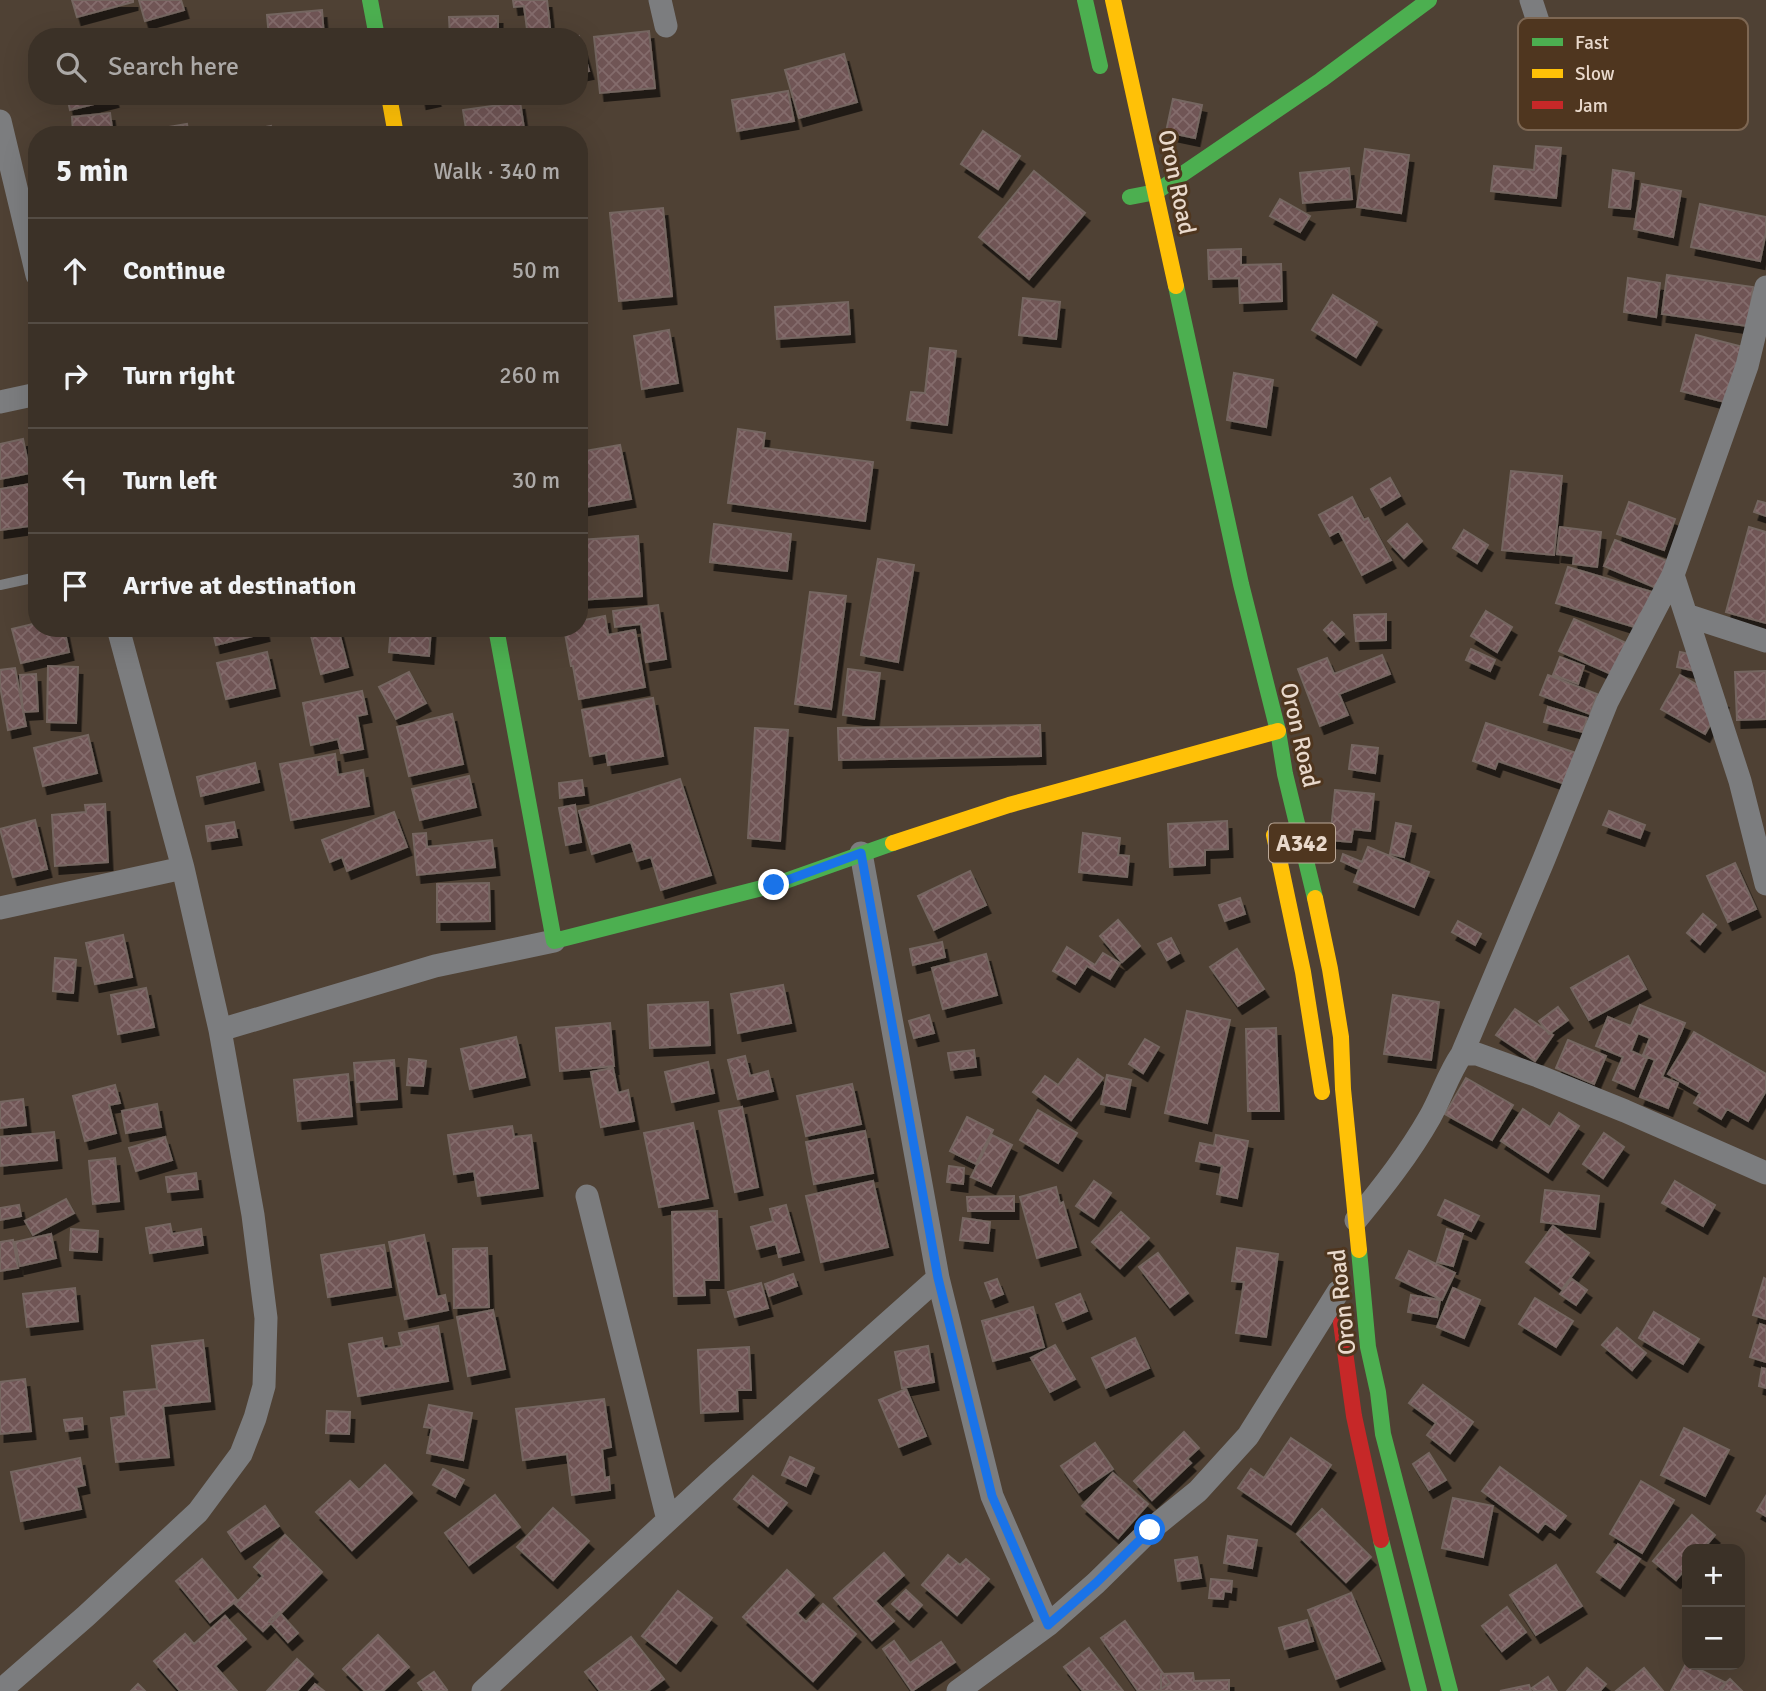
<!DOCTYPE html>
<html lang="en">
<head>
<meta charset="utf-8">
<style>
  body { margin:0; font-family:Signika,sans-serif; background:#463d33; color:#f1f3f6 }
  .controls { position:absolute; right:21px; bottom:21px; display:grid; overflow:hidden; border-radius:14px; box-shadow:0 7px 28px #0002 }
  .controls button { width:63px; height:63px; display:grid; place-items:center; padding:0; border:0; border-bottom:2px solid #544c44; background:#3b3127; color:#f1f3f6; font:35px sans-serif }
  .stop { position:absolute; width:21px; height:21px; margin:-16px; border:5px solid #1a73e8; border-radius:50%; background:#fff }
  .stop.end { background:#1a73e8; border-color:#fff; box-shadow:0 2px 7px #0008 }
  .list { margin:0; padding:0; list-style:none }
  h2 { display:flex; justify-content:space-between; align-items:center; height:91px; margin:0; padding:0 28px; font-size:30px }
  h2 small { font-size:23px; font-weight:400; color:#aca9a7 }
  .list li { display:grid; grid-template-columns:46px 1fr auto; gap:21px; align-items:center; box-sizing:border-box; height:105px; padding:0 28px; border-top:2px solid #544c44 }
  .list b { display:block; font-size:26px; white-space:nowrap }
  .list em { font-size:23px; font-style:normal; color:#aca9a7 }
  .icon { flex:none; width:38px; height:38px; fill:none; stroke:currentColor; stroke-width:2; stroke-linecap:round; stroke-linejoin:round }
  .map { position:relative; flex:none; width:1766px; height:1691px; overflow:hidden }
  .search { position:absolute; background:#3b3127; box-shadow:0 7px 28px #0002; left:28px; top:28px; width:560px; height:77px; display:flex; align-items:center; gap:18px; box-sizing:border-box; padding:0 24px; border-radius:28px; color:#aca9a7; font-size:26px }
  .panel { position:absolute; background:#3b3127; box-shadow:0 7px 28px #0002; left:28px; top:126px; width:560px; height:511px; border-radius:28px }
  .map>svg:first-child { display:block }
  .building { fill:url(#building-cross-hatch); stroke:#746661; stroke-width:2; filter:url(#shadow) }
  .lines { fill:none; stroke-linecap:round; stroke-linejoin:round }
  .lane { stroke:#7c7d7f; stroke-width:10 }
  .street { stroke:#7c7d7f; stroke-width:23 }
  .fast { stroke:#4caf50; stroke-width:16 }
  .slow { stroke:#ffc107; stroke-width:16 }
  .jam { stroke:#c62828; stroke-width:16 }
  .route { stroke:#1a73e8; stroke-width:9 }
  .labels { text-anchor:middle; stroke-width:6; stroke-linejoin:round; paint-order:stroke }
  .shield { fill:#4f361f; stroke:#bba898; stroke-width:2 }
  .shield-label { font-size:23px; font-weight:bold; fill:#e9d9cc }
  .street-label { font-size:24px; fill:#e9d9cc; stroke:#4f361f }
  .key { fill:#4f361f; stroke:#7d6753; stroke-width:2 }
  .key-label { font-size:19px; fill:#e9d9cc }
</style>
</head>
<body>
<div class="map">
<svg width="1766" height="1691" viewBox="0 0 1766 1691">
  <defs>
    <pattern id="building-cross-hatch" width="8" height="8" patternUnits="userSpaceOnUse" patternTransform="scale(1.75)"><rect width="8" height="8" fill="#705455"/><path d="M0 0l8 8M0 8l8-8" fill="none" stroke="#846c6c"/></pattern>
    <filter id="shadow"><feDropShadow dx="4.5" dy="8" stdDeviation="0" flood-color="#0009"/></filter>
  </defs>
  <rect width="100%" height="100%" fill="#4f4134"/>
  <path class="building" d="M72,0h61v2l-56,15z
    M139,0h42l3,10 -39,11z
    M513,0h34l4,37h-23l-4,-31 -10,1z
    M322,10l2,27h-55l-2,-22z
    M498,16v21h-48l-1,-20z
    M649,31l6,57 -55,5 -6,-56z
    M172,32l1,5h-21z
    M579,36l10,35 -10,2v-36h-4z
    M844,54l13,48 -58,16 -14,-48z
    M788,91l6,30 -57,10 -5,-31z
    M67,96h46l1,3 -44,11z
    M421,96h14l1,2 -14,3z
    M1173,99l29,6 -7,33 -29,-6z
    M520,102l5,33h-58l-4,-25z
    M110,113l2,15 -39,4 -1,-15z
    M187,124l2,11h-50v-3z
    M271,126l2,9h-47z
    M130,128v7h-30l-1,-4z
    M983,131l37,25 -22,33 -37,-25z
    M1536,146l25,2 -5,50 -65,-7 3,-25 40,4z
    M1365,149l44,6 -8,58 -44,-6z
    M1349,168l3,31 -49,4 -3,-30z
    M1613,170l21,3 -4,36 -21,-2z
    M1034,171l51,42 -56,66 -50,-42z
    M1642,184l39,7 -8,46 -39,-8z
    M1280,199l30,17 -10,16 -30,-16z
    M1700,204l66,13v15l-6,29 -69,-14z
    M663,208l9,88 -53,5 -9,-88z
    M1241,249v16l40,-1 1,37 -42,2 -1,-25 -30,1 -1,-29z
    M1667,275l86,12 -5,39 -86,-12z
    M1628,278l32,5 -4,34 -32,-5z
    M1333,295l44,27 -21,35 -44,-27z
    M1023,298l37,4 -4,37 -37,-4z
    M848,302l2,32 -73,5 -2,-32z
    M669,330l9,53 -36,6 -8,-53z
    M1696,335l47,12 -14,56 -48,-12z
    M930,348l26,3 -9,74 -40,-5 4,-28 14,1z
    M1234,373l39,7 -7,47 -39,-7z
    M738,429l27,4 -2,15 110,14 -8,59 -137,-18z
    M23,439l7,34 -30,6v-35z
    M620,445l11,54 -52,9v-56z
    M1511,471l51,5 -8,79 -52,-5z
    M1390,478l10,18 -19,11 -10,-18z
    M31,484l1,5 5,-1v37l-37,5v-41z
    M1352,497l12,23 4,-2 23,42 -29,15 -23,-44 -9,5 -11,-21z
    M1758,501l8,2v13l-12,-4z
    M1629,502l46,17 -11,31 -47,-16z
    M714,524l77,10 -4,37 -77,-9z
    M1407,524l15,17 -18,17 -16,-17z
    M1560,527l41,5 -4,35 -24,-3 1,-8 -17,-2z
    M1749,527l17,5v91l-40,-11z
    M1464,530l24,15 -11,18 -24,-15z
    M638,536l4,60 -63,4v-60z
    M1615,540l57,23 -11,27 -57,-24z
    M878,559l36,6 -16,97 -37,-7z
    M1568,567l84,25 -11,37 -85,-26z
    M810,592l36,4 -15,113 -36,-5z
    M658,605l8,54 -20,3 -5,-38 -26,3 -2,-16z
    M1486,611l26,16 -15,25 -26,-16z
    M1386,614v26l-30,1 -2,-26z
    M605,616l3,19 27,-5 10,57 -66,12 -6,-33h-2l-7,-38h15v-7z
    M1574,619l52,24 -15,31 -52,-23z
    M1332,622l12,12 -9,8 -11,-12z
    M37,623v5h27l5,24 -48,11 -9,-34z
    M212,628h52l1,5 -49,12z
    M326,628h12l10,39 -27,7 -11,-42z
    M391,628h40l-2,28 -40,-4z
    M1471,649l24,11 -5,11 -24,-11z
    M267,652l8,36 -49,11 -9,-36z
    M1680,652l19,4 -3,15 -19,-4z
    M1382,655l8,19 -51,20 9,21 -28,11 -22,-57 29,-11 7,16z
    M1560,657l24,9 -6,18 -25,-9z
    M48,666l30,1 -2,56 -29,-1z
    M15,668l11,58 -18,4 -8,-44v-16z
    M848,669l32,4 -6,46 -31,-4z
    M1766,671v48l-29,1 -2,-48z
    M409,672l17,31 -30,16 -17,-32z
    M36,674l2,37 -15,1 -3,-37z
    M1548,675l49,19 -7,20 -50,-19z
    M1680,675l44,25 -19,34 -44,-25z
    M362,691l5,23 -10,2 6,33 -22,4 -3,-14 -27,6 -8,-42z
    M653,698l10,58 -55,9 -2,-12 -16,3 -8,-46z
    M1548,707l39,11 -4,14 -39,-10z
    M452,714l11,50 -54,12 -12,-49z
    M1486,723l96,32 -11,31 -73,-25 -3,8 -22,-8z
    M1040,725l1,31 -202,4 -1,-32z
    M755,728l33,2 -8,111 -32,-3z
    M88,735l9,38 -54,13 -9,-38z
    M1352,745l26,3 -3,25 -26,-4z
    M335,754l3,21 25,-5 6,36 -78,14 -11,-56z
    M255,763l4,19 -58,14 -4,-19z
    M469,776l7,31 -56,13 -8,-31z
    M680,779l31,96 -50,15 -10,-33 -14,4 -6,-19 -39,12 -13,-43z
    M582,780l2,15 -24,3 -1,-15z
    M1335,790l39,4 -4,37 -17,-2 -2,13 -21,-2z
    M105,804l3,58 -53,4 -3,-51 34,-3 -1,-7z
    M575,805l6,37 -15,3 -7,-37z
    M1609,811l36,14 -5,13 -37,-13z
    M394,812l13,35 -60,24 -5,-14 -12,5 -8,-22z
    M35,820l12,49 -34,8 -13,-48z
    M1227,821l1,28 -23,1v15l-35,2 -2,-43z
    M234,822l3,15 -29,4 -2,-15z
    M1396,823l15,3 -7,31 -14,-3z
    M426,833l1,14 65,-7 3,27 -78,8 -4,-41z
    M1083,833l37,5 -2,17 11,1 -2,21 -48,-5z
    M1368,847l61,25 -15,35 -60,-25 5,-13 -18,-8 2,-7 19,8z
    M1735,863l21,46 -28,13 -21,-46z
    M970,871l16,34 -52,25 -16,-34z
    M489,883l1,38 -53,1v-38z
    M1240,898l5,16 -20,7 -6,-16z
    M1703,914l13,11 -16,19 -13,-11z
    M1118,920l22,26 -18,16 -22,-26z
    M1458,921l23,13 -6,11 -23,-13z
    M123,935l9,42 -37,7 -9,-41z
    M1171,938l8,15 -12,7 -9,-16z
    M942,942l3,15 -32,8 -3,-16z
    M1067,947l28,18 8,-12 17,10 -10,16 -23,-13 -12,18 -22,-13z
    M1237,949l27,40 -26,17 -28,-39z
    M986,954l11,41 -54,14 -11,-41z
    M1628,956l18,33 -57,31 -18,-32z
    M55,958l21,2 -3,33 -20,-2z
    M783,985l8,38 -53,10 -7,-39z
    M146,988l8,39 -36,7 -7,-39z
    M1393,995l46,7 -8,58 -47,-6z
    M708,1002l2,43 -60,3 -2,-43z
    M1640,1005l45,18 -23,54 16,6 -10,25 -28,-11 15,-37 -12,-5 7,-17 -12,-5 -7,18 16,7 -13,31 -21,-9 10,-23 -27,-11 12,-29 23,9z
    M1558,1007l10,13 -19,14 -10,-13z
    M1515,1009l38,26 -18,26 -39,-26z
    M1187,1011l43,9 -23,103 -42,-10z
    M929,1015l5,18 -20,5 -5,-17z
    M610,1023l4,43 -54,5 -4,-43z
    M1276,1028l3,83h-31l-2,-82z
    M1694,1032l72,42v17l-18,30 -21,-12 -6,10 -27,-16 6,-10 -32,-19z
    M516,1037l9,40 -55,12 -9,-40z
    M1145,1039l14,8 -16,26 -14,-9z
    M1568,1040l38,16 -12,28 -38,-16z
    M974,1050l2,17 -25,3 -3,-17z
    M745,1056l5,20 18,-5 5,20 -35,8 -10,-39z
    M409,1059l17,2 -3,25 -16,-1z
    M1078,1059l25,19 -32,42 -38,-28 12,-16 13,9z
    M394,1060l3,39 -40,3 -3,-39z
    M708,1062l6,31 -42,9 -7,-30z
    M613,1068l5,25 10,-3 6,31 -33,6 -10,-55z
    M348,1074l4,42 -54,5 -4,-41z
    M1107,1075l24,5 -6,29 -24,-5z
    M1466,1078l47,27 -21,35 -47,-26z
    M852,1084l9,40 -55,12 -9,-40z
    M115,1085l5,18 -11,2 7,28 -31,8 -12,-45z
    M23,1099l3,26 -26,3v-26z
    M157,1104l4,23 -35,6 -4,-22z
    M742,1107l16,80 -23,5 -16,-81z
    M1523,1109l27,18 9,-14 20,13 -31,46 -47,-31z
    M1038,1110l39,23 -19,30 -38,-23z
    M967,1117l26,13 -17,34 -26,-13z
    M693,1123l15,75 -49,9 -15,-74z
    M512,1126l2,11 17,-2 7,53 -60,8 -4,-25 -20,3 -6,-39z
    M865,1131l8,42 -59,11 -8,-42z
    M54,1132l3,28 -57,6v-29z
    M1604,1133l20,14 -21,31 -20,-14z
    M992,1135l20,10 -21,41 -20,-9z
    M1216,1135l32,6 -11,57 -20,-4 5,-28 -26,-5 4,-18 14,3z
    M165,1137l7,23 -36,11 -7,-23z
    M115,1158l4,43 -26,3 -4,-43z
    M949,1166l15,2 -1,16 -16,-2z
    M196,1173l2,16 -30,3 -2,-15z
    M873,1181l15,66 -67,15 -15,-66z
    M1094,1181l17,12 -17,25 -18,-12z
    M1675,1181l40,24 -12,21 -41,-23z
    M1056,1187l4,17 3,-2 13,45 -39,11 -17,-61z
    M1545,1190l54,6 -4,33 -54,-7z
    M1014,1196v15h-46l-1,-14z
    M66,1199l8,14 -41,22 -8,-14z
    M1445,1200l34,16 -8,15 -33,-16z
    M19,1205l2,11 -21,4v-12z
    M786,1205l13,47 -20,5 -3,-13 -19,5 -6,-22 22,-6 -3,-12z
    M717,1211l2,69h-15l1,15 -31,1 -2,-84z
    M1121,1212l28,26 -29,30 -28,-26z
    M963,1218l27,4 -2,21 -28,-3z
    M170,1224l2,10 29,-5 2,16 -53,8 -4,-25z
    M1553,1226l36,27 -27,36 -36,-27z
    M71,1229l27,2 -1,21 -27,-2z
    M1447,1229l16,5 -10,32 -16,-4z
    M51,1234l5,24 -36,8 -5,-24z
    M424,1235l13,62 8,-2 3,15 -43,9 -16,-77z
    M13,1240l5,28 -18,3v-29z
    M384,1245l7,42 -63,10 -7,-42z
    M487,1248l2,59 -35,1 -1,-59z
    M1237,1248l41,6 -12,83 -30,-4 8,-51 -12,-1z
    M1409,1251l46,22 -13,27 -46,-22z
    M1158,1253l30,40 -18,14 -31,-40z
    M793,1274l4,12 -28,10 -4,-12z
    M1764,1278l2,1v40l-13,-4z
    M997,1279l6,15 -12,5 -6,-16z
    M1572,1279l15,11 -11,15 -16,-11z
    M761,1283l7,25 -33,9 -7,-25z
    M75,1288l3,33 -51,6 -4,-33z
    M1453,1288l27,12 -16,38 -27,-11z
    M1080,1294l7,17 -24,10 -7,-17z
    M1411,1295l29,5 -3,17 -29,-5z
    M1535,1298l38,23 -17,26 -37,-23z
    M1033,1307l11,40 -51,14 -11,-40z
    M493,1310l12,59 -37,7 -11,-59z
    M1654,1312l45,27 -16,25 -44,-26z
    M1760,1324l6,2v36l-16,-5z
    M438,1326l10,55 -90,15 -9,-52 33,-6 2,11 18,-3 -3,-13z
    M1617,1328l29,25 -14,17 -30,-25z
    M1135,1338l14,30 -43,20 -14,-30z
    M203,1340l7,61 -47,5 6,51 -53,5 -5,-44 15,-2 -2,-24 33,-3 -5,-43z
    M1055,1345l20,34 -25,13 -19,-34z
    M928,1346l6,36 -32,6 -7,-36z
    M749,1347l2,43h-14l1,21 -37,2 -3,-63z
    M1762,1368l4,1v19l-7,-2z
    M25,1379l6,52 -31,3v-52z
    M1423,1385l50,37 -23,31 -23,-18 9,-12 -27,-20z
    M906,1389l20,47 -27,11 -20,-47z
    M604,1399l7,48 -9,2 3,29 4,-1 1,13 -38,5 -5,-41 -44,6 -7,-51z
    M429,1405l43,8 -9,47 -36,-7 5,-25 -8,-1z
    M327,1411l23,1 -1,22 -23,-1z
    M82,1418l1,11 -17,2 -2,-11z
    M1684,1428l45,22 -24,46 -44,-21z
    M1184,1432l15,16 -12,11 4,4 -39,37 -18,-19z
    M1291,1438l40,27 -40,59 -53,-36 13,-19 13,9z
    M1095,1443l18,26 -34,23 -18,-26z
    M1429,1453l17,27 -17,10 -16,-26z
    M790,1457l24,11 -8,18 -24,-11z
    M80,1458l5,27 -9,2 5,22 -60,12 -10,-49z
    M385,1465l27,28 -60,57 -36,-38 34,-31 9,9z
    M1500,1467l66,49 -11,14 -10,-7 -7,9 -56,-41z
    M443,1469l21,11 -9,17 -22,-12z
    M1113,1473l35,31 -30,34 -36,-32z
    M753,1476l34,27 -19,23 -34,-27z
    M1641,1481l33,19 -32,53 -32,-19z
    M495,1495l25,32 -51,38 -24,-32z
    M1766,1496v20l-9,-5z
    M1453,1498l40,8 -10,51 -41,-9z
    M265,1506l14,20 -38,25 -13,-19z
    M553,1508l36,33 -36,39 -36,-33z
    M1322,1509l49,48 -25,25 -49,-48z
    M1692,1515l23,20 -12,14h-16v18l-11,13 -23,-19z
    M285,1535l37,37 -59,59 -28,-27 28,-28 -9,-9z
    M1228,1536l29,4 -5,28 -28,-5z
    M1618,1544l22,15 -20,29 -23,-16z
    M884,1553l20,22 -29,26 19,20 -22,19 -38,-42z
    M948,1555l12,10 6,-6 23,20 -32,36 -35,-30z
    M1197,1557l4,21 -23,3 -3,-21z
    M202,1559l35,41 -27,22 -34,-41z
    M1556,1565l26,41 -46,29 -26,-40z
    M787,1570l27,25 -17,18 9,9 17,-18 33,30 -43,47 -70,-64z
    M1211,1579l21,2 -1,11 -7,-1 -1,8 -14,-1z
    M906,1590l16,15 -13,14 -17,-15z
    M678,1591l34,27 -36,45 -34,-27z
    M1351,1593l29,68 -44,18 -28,-69z
    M1507,1607l19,25 -24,19 -20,-25z
    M279,1612l19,21 -10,9 -19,-21z
    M225,1616l21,23 -31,27 22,25h-57l-26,-30 31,-27 9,10z
    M1307,1620l6,21 -28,8 -6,-21z
    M1125,1621l45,62 -12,8h-20l-37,-53z
    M378,1635l31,32 -26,24h-18l-22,-22z
    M631,1637l33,42 -16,12h-48l-15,-19z
    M894,1641l16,22 31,-21 14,20 -43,29 -29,-42z
    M1089,1648l34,43h-40l-19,-24z
    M297,1659l16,15 -16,17h-30z
    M1687,1662v3h4l35,18 -5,8h-50z
    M1587,1668l19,16 -6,7h-33z
    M1644,1668l19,23h-47z
    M434,1672l13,18 -2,1h-21l-6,-8z
    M1193,1673l1,8 35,-1v11h-68v-17z
    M1548,1677l9,14h-23l-2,-3z
    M1730,1679l12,12h-19l-3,-3z
    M138,1684l7,7h-14z
    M315,1684l9,7h-15z
    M1529,1685l2,6h-31z"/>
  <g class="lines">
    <path class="lane" d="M0,585l37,-8"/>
    <path class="street" d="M660,0l6,26
      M1531,0l18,55
      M0,121l37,154
      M0,402l37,-8
      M1673,575l67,206 26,103
      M1686,615l80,26
      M0,908l183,-40
      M220,1030l215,-64 119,-25
      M1462,1054l82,-195 63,-157 66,-127 74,-209 19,-79
      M587,1196l81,324
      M1356,1220c27,-33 53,-66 74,-103 12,-21 18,-43 32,-63h15l61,22 87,35 141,62
      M938,1278l54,218 56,129
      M0,1691l86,-75 112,-104 43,-58 14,-36 9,-32 2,-68 -13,-103 -33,-185 -37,-162 -65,-240
      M483,1691l235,-217 220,-196 -77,-425
      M958,1691l90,-66 48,-42 54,-53 48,-39 50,-55 90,-144"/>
    <path class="fast" d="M370,0l7,37
      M1085,0l15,66
      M1130,197l26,-5 165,-112 108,-80
      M1176,286l65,298 37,147 7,43 30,124
      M496,628l58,313 220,-56 119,-42
      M1359,1250l9,97 10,45 5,42 67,257
      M1381,1540l38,151"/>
    <path class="slow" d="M1113,0l63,286
      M389,96l7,39
      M1274,835l29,137 19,120
      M893,843l116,-38 269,-74
      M1315,898l15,71 11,68 2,52 16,161"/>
    <path class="jam" d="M1341,1323l13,93 27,124"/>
  </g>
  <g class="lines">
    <path class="route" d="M774,885l87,-32 77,425 54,218 56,129 48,-42 54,-53"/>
  </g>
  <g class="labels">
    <rect class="shield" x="1269" y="823.5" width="66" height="39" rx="5"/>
    <g class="shield-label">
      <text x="1302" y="851">A342</text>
    </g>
    <g class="street-label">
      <text transform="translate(1177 182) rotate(78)" y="8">Oron Road</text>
      <text transform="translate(1300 735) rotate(77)" y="8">Oron Road</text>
      <text transform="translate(1342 1302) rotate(-96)" y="8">Oron Road</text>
    </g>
  </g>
  <rect x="1518" y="18" width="230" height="112" rx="10" class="key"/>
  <rect x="1532" y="38" width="31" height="8" fill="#4caf50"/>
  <rect x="1532" y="69" width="31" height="9" fill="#ffc107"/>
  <rect x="1532" y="101" width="31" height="8" fill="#c62828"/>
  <g class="key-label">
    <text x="1575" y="49">Fast</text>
    <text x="1575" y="80">Slow</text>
    <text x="1575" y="112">Jam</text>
  </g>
</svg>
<div class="controls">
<button>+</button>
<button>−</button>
</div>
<div class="stop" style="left:1150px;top:1530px"></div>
<div class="stop end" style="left:774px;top:885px"></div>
<div class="search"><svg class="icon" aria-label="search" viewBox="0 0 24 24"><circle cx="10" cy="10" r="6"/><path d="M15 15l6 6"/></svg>Search here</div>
<section class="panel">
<h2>5 min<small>Walk · 340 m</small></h2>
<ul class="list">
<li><svg class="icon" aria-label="ahead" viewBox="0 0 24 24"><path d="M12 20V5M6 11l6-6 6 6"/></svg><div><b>Continue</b></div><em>50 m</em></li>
<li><svg class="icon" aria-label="right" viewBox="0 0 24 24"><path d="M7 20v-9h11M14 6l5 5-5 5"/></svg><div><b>Turn right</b></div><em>260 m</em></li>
<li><svg class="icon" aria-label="left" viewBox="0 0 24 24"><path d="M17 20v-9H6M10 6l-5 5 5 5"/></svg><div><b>Turn left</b></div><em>30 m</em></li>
<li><svg class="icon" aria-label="arrive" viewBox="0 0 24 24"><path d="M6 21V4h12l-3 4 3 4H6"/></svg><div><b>Arrive at destination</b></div></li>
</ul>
</section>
</div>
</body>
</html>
